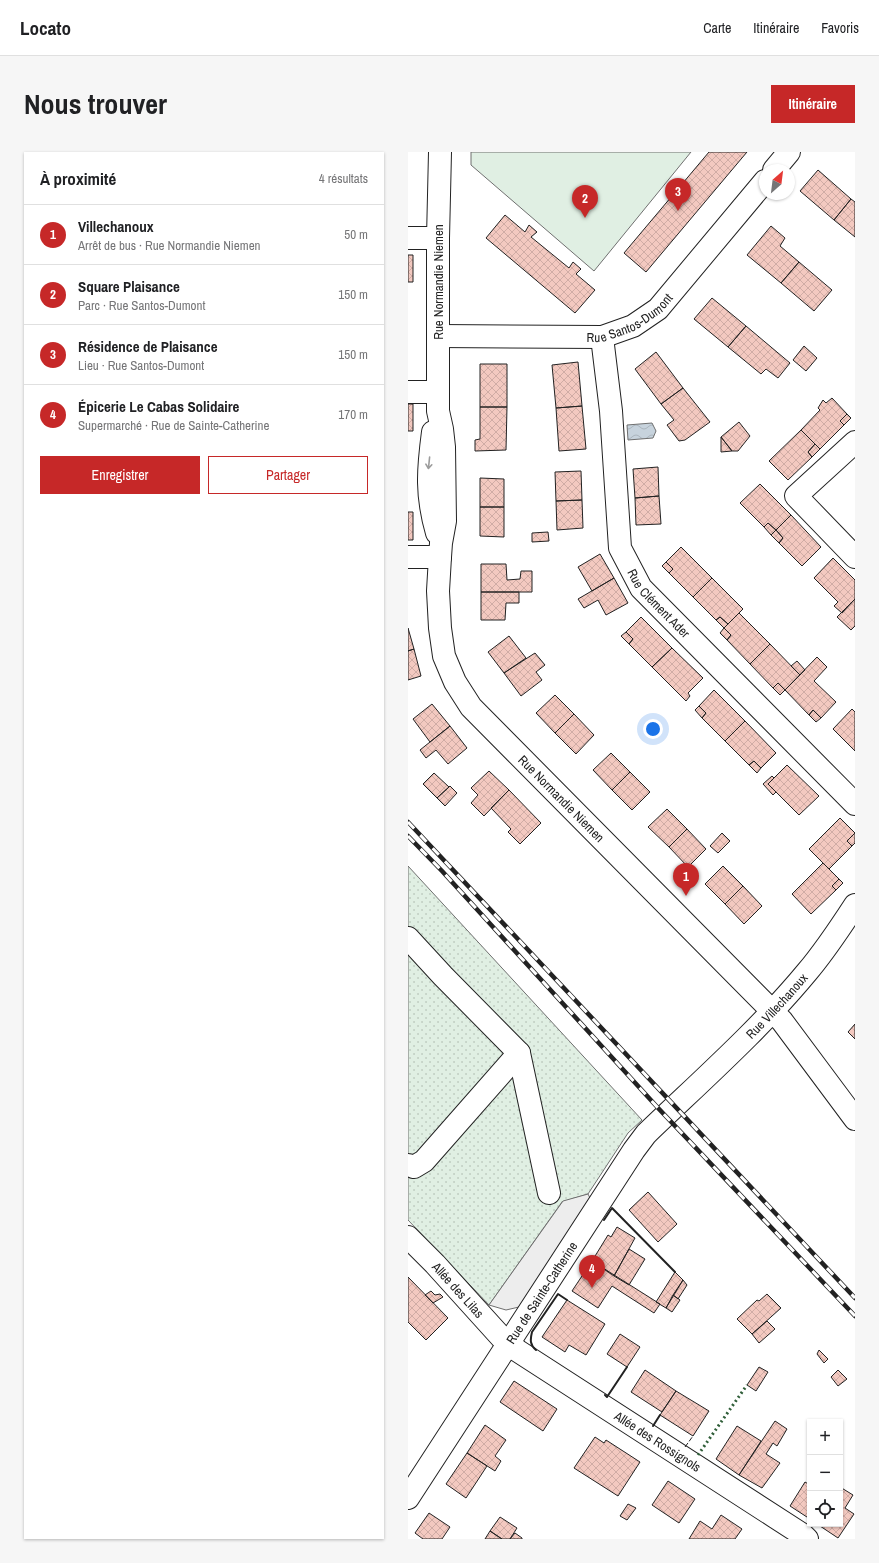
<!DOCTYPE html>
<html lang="fr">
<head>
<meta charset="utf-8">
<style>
  body { margin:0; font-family:"Archivo Narrow",sans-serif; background:#f6f6f6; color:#202124 }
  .controls { position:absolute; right:12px; bottom:12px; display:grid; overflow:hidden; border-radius:0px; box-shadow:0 1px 3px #0004 }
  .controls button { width:36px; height:36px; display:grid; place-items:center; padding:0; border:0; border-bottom:1px solid #e0e0e0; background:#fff; color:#202124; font:20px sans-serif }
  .compass { position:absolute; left:351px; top:12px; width:36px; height:36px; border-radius:50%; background:#fff; box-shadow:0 1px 3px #0004; rotate:28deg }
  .you { position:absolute; left:245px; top:577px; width:14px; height:14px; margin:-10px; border:3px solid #fff; border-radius:50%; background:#1a73e8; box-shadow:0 0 0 6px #1a73e833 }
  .badge { display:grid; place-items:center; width:26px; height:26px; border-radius:50%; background:#c62828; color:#fff; font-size:13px; font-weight:700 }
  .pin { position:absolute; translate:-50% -33px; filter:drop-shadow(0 1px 2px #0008) }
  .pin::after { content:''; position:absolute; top:21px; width:14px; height:12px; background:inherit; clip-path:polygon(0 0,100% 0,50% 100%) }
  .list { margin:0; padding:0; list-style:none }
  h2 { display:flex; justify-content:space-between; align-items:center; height:52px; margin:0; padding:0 16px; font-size:17px }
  h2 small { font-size:13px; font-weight:400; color:#757577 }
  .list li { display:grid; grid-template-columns:26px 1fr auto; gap:12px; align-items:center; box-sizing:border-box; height:60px; padding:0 16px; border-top:1px solid #e0e0e0 }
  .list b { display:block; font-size:15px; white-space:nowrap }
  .list p { margin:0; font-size:13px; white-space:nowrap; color:#757577 }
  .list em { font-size:13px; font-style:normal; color:#757577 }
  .actions { display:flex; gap:8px; padding:12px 16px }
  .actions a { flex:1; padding:9px 0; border:1px solid #c62828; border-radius:0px; text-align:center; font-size:14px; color:#c62828 }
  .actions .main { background:#c62828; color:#fff }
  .icon { flex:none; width:22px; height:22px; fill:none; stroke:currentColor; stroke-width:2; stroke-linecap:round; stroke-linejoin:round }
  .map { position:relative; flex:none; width:447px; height:1387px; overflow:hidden; border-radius:0px }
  header { display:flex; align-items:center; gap:24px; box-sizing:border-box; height:56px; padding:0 20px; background:#fff; border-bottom:1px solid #e0e0e0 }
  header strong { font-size:19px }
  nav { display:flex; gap:22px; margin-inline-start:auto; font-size:14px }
  .intro { display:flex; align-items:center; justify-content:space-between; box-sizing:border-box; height:96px; padding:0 24px }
  h1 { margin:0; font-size:28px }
  .button { padding:10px 18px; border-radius:0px; background:#c62828; color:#fff; font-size:14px; font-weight:700 }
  main { display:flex; gap:24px; padding:0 24px }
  aside { flex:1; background:#fff; border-radius:0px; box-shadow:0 1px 3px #0004 }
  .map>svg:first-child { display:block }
  .grass { fill:url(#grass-dots); stroke:#6f6f6f }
  .green { fill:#e0efe3; stroke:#6f6f6f }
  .parking { fill:#ededed; stroke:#6f6f6f }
  .water { fill:url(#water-waves); stroke:#6f6f6f }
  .building { fill:url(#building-cross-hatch); stroke:#222 }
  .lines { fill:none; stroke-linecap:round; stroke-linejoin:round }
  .minor-casing { stroke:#222; stroke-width:24 }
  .minor { stroke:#fff; stroke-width:22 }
  .rail-casing { stroke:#222; stroke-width:4.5 }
  .rail { stroke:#fff; stroke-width:3; stroke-dasharray:9; stroke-linecap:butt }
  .hedge { stroke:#2f5e38; stroke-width:3; stroke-dasharray:2 3; stroke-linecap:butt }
  .fence { stroke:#222; stroke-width:1; stroke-dasharray:5 2; stroke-linecap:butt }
  .wall { stroke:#222; stroke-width:2 }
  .oneway { stroke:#9c9c9c }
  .labels { text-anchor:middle; stroke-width:3; stroke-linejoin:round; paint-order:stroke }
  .street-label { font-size:13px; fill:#222; stroke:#fff }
</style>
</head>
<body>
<header>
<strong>Locato</strong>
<nav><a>Carte</a><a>Itinéraire</a><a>Favoris</a></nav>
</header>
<div class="intro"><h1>Nous trouver</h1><a class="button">Itinéraire</a></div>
<main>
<aside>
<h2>À proximité<small>4 résultats</small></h2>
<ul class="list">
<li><span class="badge">1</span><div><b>Villechanoux</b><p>Arrêt de bus · Rue Normandie Niemen</p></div><em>50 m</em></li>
<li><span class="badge">2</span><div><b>Square Plaisance</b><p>Parc · Rue Santos-Dumont</p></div><em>150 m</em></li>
<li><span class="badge">3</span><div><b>Résidence de Plaisance</b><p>Lieu · Rue Santos-Dumont</p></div><em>150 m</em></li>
<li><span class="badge">4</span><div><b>Épicerie Le Cabas Solidaire</b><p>Supermarché · Rue de Sainte-Catherine</p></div><em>170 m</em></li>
</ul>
<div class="actions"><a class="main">Enregistrer</a><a>Partager</a></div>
</aside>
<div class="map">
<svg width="447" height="1387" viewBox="0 0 447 1387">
  <defs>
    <pattern id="grass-dots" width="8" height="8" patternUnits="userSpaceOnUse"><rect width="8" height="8" fill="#e0efe3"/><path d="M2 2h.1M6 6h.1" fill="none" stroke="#c0cdc2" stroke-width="1.8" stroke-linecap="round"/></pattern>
    <pattern id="water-waves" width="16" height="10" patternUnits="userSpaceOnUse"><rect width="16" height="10" fill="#c7d3dd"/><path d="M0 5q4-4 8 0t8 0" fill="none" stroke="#abb5bd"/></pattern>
    <pattern id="building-cross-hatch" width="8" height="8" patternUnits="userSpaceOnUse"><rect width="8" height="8" fill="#f3c9c0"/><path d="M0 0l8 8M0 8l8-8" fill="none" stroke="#d0aca5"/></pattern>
  </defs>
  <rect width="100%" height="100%" fill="#fff"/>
  <path class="grass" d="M0,714l234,254 -14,13 -40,61 -26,8 -73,103 -81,-85z"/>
  <path class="green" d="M63,0h220l-97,119 -123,-106z"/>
  <path class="parking" d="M180,1042l2,4 -71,109 -13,3 -17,-5 74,-104z"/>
  <path class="water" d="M244,271l4,8 -3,7 -25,2 -1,-15z"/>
  <path class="building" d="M301,0h38l-101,120 -22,-19z
    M410,18l33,29 -17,21 -34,-29z
    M443,47l4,3v35l-21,-17z
    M97,63l20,17 4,-7 8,7 -6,5 38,31 4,-6 8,7 -5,5 19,16 -20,23 -89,-75z
    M363,74l14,12 -5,8 19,16 -18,21 -34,-28z
    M0,103h5v27h-5z
    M391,110l33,28 -18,21 -33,-28z
    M304,146l34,28 -18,21 -34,-28z
    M338,174l44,37 -12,15 -12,-9 -5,5 -33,-27z
    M396,194l13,12 -11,13 -13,-11z
    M248,200l27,36 -22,16 -26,-35z
    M170,210l4,44 -26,2 -4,-43z
    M72,212h27v43h-27z
    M275,236l27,34 -25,18 -6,1 -12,-16 7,-5 -13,-16z
    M424,246l15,16 -7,7 4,4 -24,24 -19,-19 19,-20 -2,-2 5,-8 3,3z
    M0,252h5v27h-5z
    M174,254l4,43 -27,2 -3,-43z
    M72,255h27l-1,43 -31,1v-11l5,-1z
    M439,262l4,4 -7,7 -4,-4z
    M331,270l11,14 -12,15h-6l-11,-14z
    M393,278l14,14 -7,8 4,5 -24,23 -19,-19z
    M313,285l11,14 -11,1z
    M407,292l5,5 -8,8 -4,-5z
    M250,315l1,29 -24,2 -2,-29z
    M173,319l1,29 -26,1 -1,-29z
    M72,326l24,1v28h-24z
    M352,332l31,31 -15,15 -8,-7 -4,4 -24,-24z
    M251,344l2,28 -25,1 -1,-27z
    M174,348l1,28 -26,2 -1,-29z
    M72,355h24v30l-24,-1z
    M0,360h5v28h-5z
    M383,363l30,32 -19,19 -23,-23 4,-5 -7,-8z
    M360,371l8,7 -5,5 -7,-8z
    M368,378l7,8 -4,5 -8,-8z
    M140,380l1,9 -17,1v-9z
    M273,395l31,31 -19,19 -24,-24 4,-4 -7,-7z
    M192,402l14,24 -22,13 -14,-24z
    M425,406l22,22v19l-13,14 -8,-7 4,-4 -24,-24z
    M258,410l7,7 -4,4 -7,-7z
    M73,412h25l1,16 13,-1 1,-8h11v21h-51z
    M206,426l14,25 -22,12 -8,-15 -14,8 -6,-9z
    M304,426l31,31 -15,15 -8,-7 -4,3 -23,-23z
    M73,440h38v11h-13l-1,17h-24z
    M447,447v27l-4,4 -14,-13z
    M331,461l31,31 -20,20 -23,-24 4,-5 -7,-7z
    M233,465l31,31 -20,19 -23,-23 4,-5 -7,-7z
    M312,465l8,7 -4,4 -8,-8z
    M0,476l6,21 -6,2z
    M316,476l7,7 -4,5 -7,-7z
    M218,480l7,7 -4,5 -8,-8z
    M101,484l17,22 -22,15 -16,-21z
    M362,492l30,31 -15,15 -7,-7 -5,5 -23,-24z
    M264,496l31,30 -15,15 2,3 -4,5 -34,-34z
    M6,497l7,27 -13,4v-29z
    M127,501l10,12 -9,7 6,8 -21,16 -17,-23z
    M409,505l10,10 -13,14 22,21 -15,16 -8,-8 -4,5 -24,-25z
    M389,509l8,9 -5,5 -9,-9z
    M370,531l7,7 -5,5 -7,-7z
    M306,538l31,31 -20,20 -23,-23 4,-5 -7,-7z
    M147,543l19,19 -19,19 -19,-20z
    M24,552l18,22 -20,16 -17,-23z
    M291,554l7,7 -4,5 -7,-8z
    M444,557l3,3v39l-22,-22z
    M405,558l8,8 -5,4 -7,-7z
    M166,562l20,21 -18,19 -21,-21z
    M337,569l31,32 -15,15 -7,-7 -5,4 -24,-24z
    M42,574l17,22 -19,16 -12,-14 -10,8 -6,-8z
    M203,601l19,19 -18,18 -19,-20z
    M346,609l7,7 -4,5 -8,-8z
    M379,613l32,31 -20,19 -31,-31z
    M81,619l20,19 -25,26 -13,-13 7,-8 -7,-7z
    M222,620l20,20 -18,18 -20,-20z
    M26,621l15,14 -12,11 -14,-14z
    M364,624l2,2 -6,6 8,8 -3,3 -10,-11z
    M42,634l7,7 -12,13 -8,-8z
    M101,638l32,33 -21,21 -12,-12 3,-3 -20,-21z
    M259,657l20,20 -18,18 -21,-20z
    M432,666l15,15 -8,8 5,5 -23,23 -20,-20z
    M279,677l19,20 -18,18 -19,-20z
    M314,681l8,8 -12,12 -8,-7z
    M447,681v10l-3,3 -5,-5z
    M415,711l16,16 -7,7 4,4 -25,24 -19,-20z
    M315,714l20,20 -18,18 -20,-20z
    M431,727l4,4 -7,7 -4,-4z
    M335,734l19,20 -18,18 -19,-20z
    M447,872v15l-7,-7z
    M240,1040l29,32 -19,18 -29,-32z
    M209,1075l18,11 -21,38 -22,-15 16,-26 3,2z
    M221,1097l16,10 -16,26 -15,-9z
    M184,1109l68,43 -6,9 -42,-27 -14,22 -26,-17z
    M267,1120l8,8 -17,28 -10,-6z
    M0,1125l40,41 -22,22 -18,-18z
    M275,1128l4,5 -9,14 -5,-4z
    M23,1139l4,4 5,-1 3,3 -10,6 -8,-8z
    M359,1142l14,14 -29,26 -15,-15 20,-19 2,1z
    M265,1143l7,5 -8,12 -6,-4z
    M159,1148l38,24 -19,31 -17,-10 -4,7 -23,-15z
    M359,1169l8,8 -16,14 -7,-9z
    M212,1182l20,13 -13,20 -20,-13z
    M411,1198l9,9 -4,4 -7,-9z
    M351,1215l9,5 -12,19 -9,-6z
    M237,1218l31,21 -14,21 -31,-20z
    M430,1218l9,9 -9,7 -7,-9z
    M106,1229l43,28 -14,22 -43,-29z
    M268,1239l33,20 -16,25 -33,-21z
    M367,1269l12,8 -10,17 -4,-3 -7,11 14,9 -18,25 -23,-13z
    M77,1273l21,15 -11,16 6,5 -6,10 -28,-18z
    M329,1274l24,15 -22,34 -23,-16z
    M187,1285l9,6 2,-3 34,22 -22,34 -44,-28z
    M59,1301l20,13 -21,32 -20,-14z
    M260,1329l27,18 -16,24 -27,-18z
    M397,1330l5,3v34l-20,-13z
    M432,1335l13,8 -8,13 9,6 -16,24 -21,-14h23z
    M220,1352l8,4 -9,12 -7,-4z
    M21,1361l21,14 -8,12h-19l-8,-6z
    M313,1363l21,14 -7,10h-46l11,-18 12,8z
    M92,1365l17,11 -7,11h-8l-12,-8z
    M82,1379l12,8h-17z
    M107,1381l7,5v1h-12z"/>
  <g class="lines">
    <defs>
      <g id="minor">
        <path id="s1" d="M32,0l-2,86v173l4,18 2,18 1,74 -4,22 -1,14 -2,34 2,37 4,28 11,26 16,25 311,314 73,98"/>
        <path d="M366,18l15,-18"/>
        <path d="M0,86h30"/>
        <path id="s2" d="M30,184l164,1 31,-11 25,-17 107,-128"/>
        <path id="s3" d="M194,185l9,74 9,137 21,40 214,216"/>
        <path d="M0,240h30"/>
        <path d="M25,280c-5,38 -7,63 4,101"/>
        <path d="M447,290l-59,54 59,61"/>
        <path d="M0,405h32"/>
        <path d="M0,786l35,38 76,77 -95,108 -10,6 -6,-2"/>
        <path d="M111,901l30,140"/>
        <path id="s4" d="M0,1085l27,27 66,73 17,14 285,184 4,4"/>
        <path id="s5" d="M0,1346l226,-348 12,-16c55,-53 113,-104 161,-162 18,-21 33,-44 48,-67"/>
      </g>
    </defs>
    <use href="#minor" class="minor-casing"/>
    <use href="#minor" class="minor"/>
    <defs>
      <path id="rail" d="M0,670l447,476
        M0,684l34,35 217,238 196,207"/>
    </defs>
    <use href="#rail" class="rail-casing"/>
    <use href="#rail" class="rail"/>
    <path class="hedge" d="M290,1303l49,-70"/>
    <path class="fence" d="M277,1295l8,-11"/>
    <path class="wall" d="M196,1068l8,-12 63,64
      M128,1198c-6,-5 -6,-10 -4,-18l26,-38 9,6
      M197,1243l2,2 20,-30
      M245,1274l7,-11"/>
  </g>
  <defs><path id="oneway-shaft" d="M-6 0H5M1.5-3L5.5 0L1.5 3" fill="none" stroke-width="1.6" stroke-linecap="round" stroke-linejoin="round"/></defs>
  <use class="oneway" href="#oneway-shaft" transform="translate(21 311) rotate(96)"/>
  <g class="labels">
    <g class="street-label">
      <text transform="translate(30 130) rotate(-90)" y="5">Rue Normandie Niemen</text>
      <text dy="5" stroke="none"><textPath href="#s2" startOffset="197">Rue Santos-Dumont</textPath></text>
      <text dy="5" stroke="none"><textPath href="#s3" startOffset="280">Rue Clément Ader</textPath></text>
      <text dy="5" stroke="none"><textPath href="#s1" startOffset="692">Rue Normandie Niemen</textPath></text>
      <text dy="5" stroke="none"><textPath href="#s5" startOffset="618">Rue Villechanoux</textPath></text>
      <text dy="5" stroke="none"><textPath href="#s4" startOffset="73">Allée des Lilas</textPath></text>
      <text dy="5" stroke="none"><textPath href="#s5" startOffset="245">Rue de Sainte-Catherine</textPath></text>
      <text dy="5" stroke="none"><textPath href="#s4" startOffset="325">Allée des Rossignols</textPath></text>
    </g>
  </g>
</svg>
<div class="controls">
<button>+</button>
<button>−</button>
<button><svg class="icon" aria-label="locate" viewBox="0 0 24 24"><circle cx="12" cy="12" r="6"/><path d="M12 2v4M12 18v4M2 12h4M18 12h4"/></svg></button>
</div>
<svg class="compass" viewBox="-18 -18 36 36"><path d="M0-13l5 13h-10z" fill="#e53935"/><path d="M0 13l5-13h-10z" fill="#757577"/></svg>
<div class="you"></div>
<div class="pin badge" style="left:278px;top:744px">1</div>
<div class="pin badge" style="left:177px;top:66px">2</div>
<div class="pin badge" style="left:270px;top:59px">3</div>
<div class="pin badge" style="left:184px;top:1136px">4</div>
</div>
</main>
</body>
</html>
